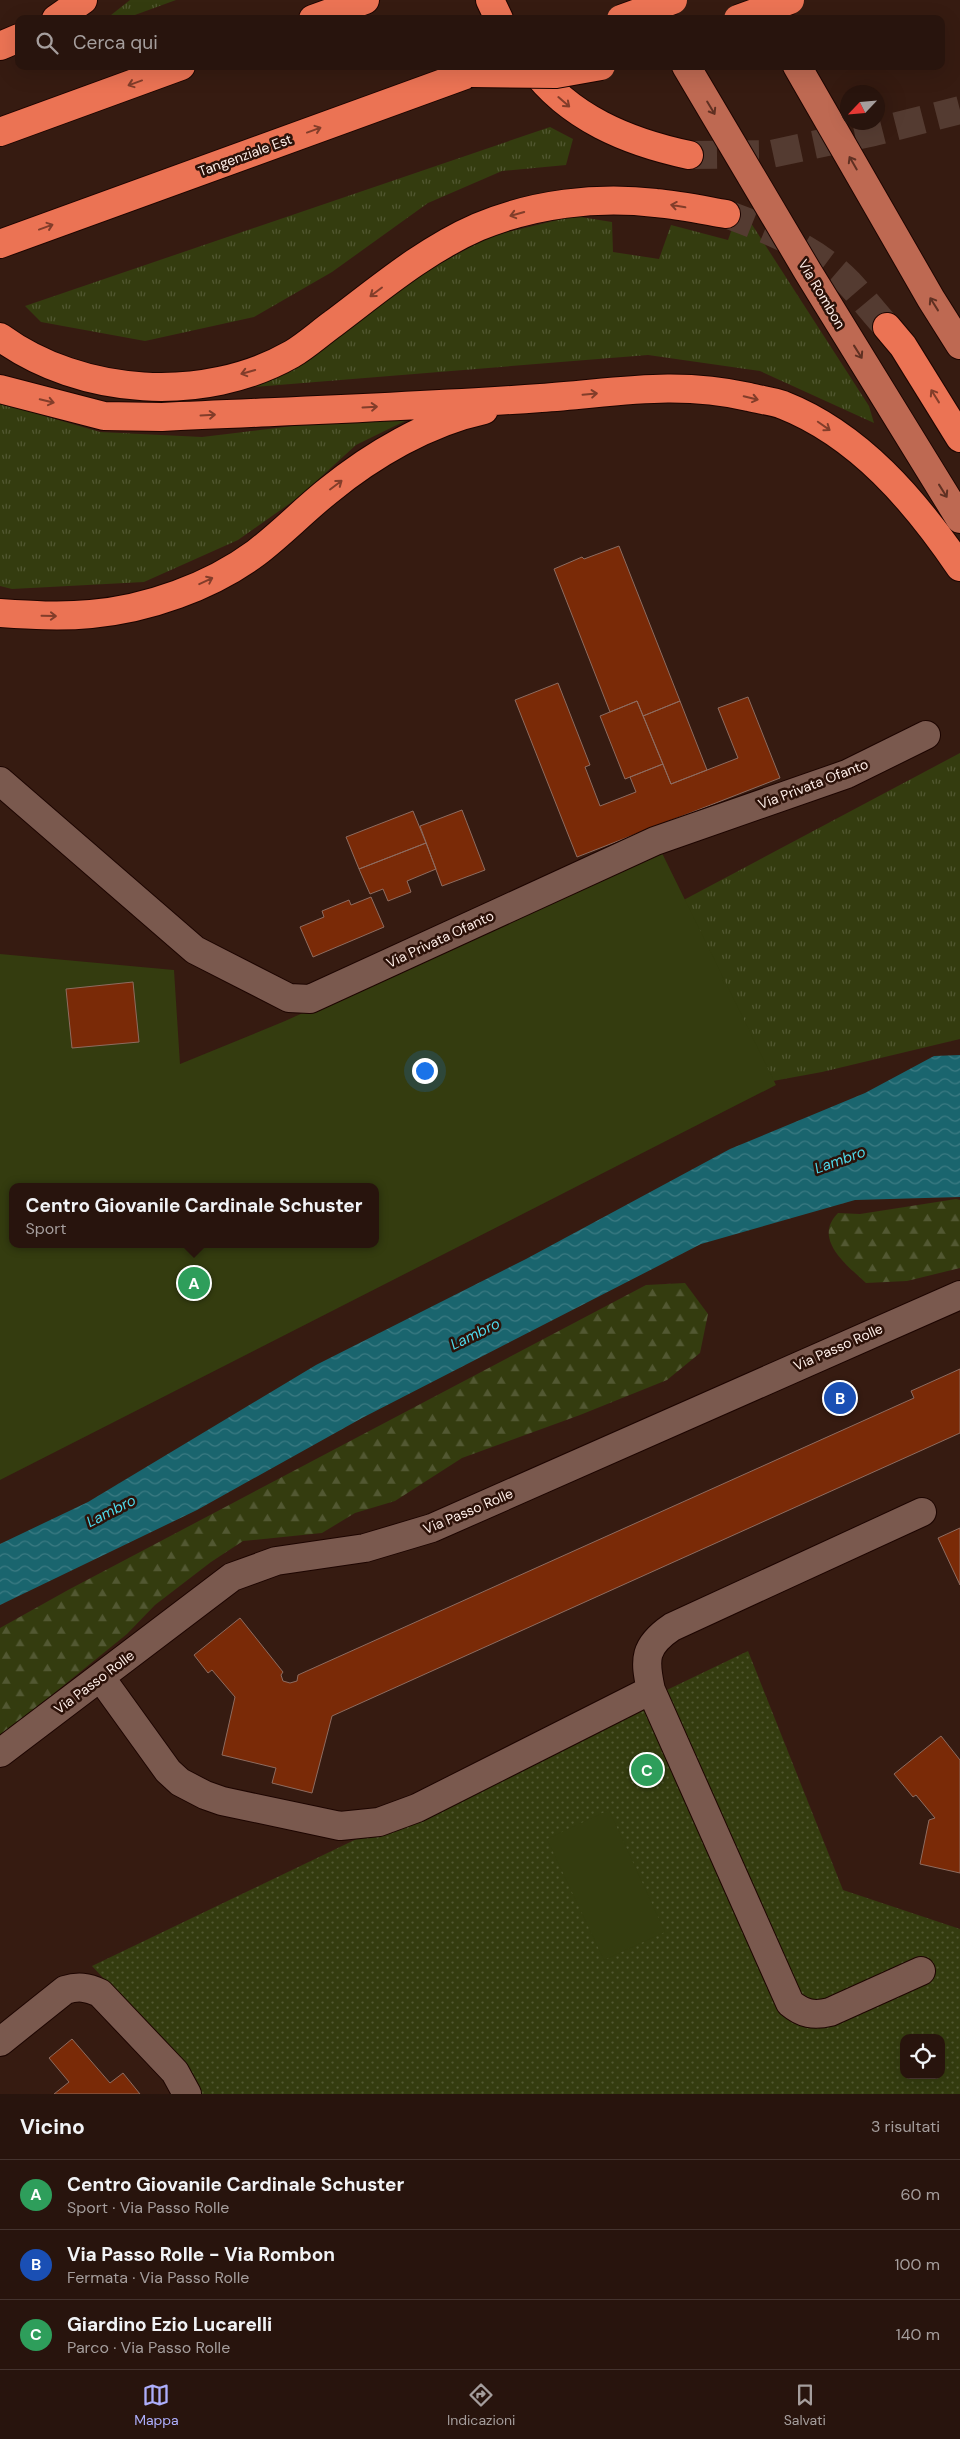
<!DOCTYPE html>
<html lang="it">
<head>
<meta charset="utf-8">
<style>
  body { margin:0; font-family:"DM Sans",sans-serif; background:#34211b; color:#f1f3f6 }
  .controls { position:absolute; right:15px; bottom:15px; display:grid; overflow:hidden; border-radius:10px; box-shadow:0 5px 20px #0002 }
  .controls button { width:45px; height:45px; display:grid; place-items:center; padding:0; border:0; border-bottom:1px solid #44332e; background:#28140d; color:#f1f3f6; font:25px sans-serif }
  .compass { position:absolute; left:840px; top:85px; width:45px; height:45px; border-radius:50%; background:#28140d; box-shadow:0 5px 20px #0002; rotate:244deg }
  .you { position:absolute; left:424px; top:1070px; width:18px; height:18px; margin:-12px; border:4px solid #fff; border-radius:50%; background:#1a73e8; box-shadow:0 0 0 8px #1a73e833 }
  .badge { display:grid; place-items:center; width:32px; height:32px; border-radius:50%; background:#adaefb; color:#fff; font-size:16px; font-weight:700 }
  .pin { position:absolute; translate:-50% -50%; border:2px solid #fff; box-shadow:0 1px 5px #0006 }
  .popup { position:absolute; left:9px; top:1183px; width:370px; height:65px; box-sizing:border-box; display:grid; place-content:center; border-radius:10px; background:#28140d; filter:drop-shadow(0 1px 4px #0005); font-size:16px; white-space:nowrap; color:#a59e9d }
  .popup b { font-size:19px; color:#f1f3f6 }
  .popup::after { content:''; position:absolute; left:50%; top:100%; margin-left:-10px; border:10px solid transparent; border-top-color:#28140d }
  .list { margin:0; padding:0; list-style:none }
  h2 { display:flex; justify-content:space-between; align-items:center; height:65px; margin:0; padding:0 20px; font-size:21px }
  h2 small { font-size:16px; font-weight:400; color:#a59e9d }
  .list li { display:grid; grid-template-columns:32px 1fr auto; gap:15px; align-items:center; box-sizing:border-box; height:70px; padding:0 20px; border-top:1px solid #44332e }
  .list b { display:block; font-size:19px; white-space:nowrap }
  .list p { margin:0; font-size:16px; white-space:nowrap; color:#a59e9d }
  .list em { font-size:16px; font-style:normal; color:#a59e9d }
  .icon { flex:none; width:28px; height:28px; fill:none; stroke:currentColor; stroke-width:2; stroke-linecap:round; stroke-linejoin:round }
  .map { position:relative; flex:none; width:960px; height:2094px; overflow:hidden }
  .search { position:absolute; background:#28140d; box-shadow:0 5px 20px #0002; left:15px; right:15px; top:15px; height:55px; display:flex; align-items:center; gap:12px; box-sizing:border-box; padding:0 18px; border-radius:10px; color:#a59e9d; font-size:19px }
  .sheet { height:275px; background:#28140d }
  nav { display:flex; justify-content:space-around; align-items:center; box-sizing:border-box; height:70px; border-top:1px solid #44332e; background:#28140d; font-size:14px; color:#a59e9d }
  nav a { display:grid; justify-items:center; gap:2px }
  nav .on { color:#adaefb }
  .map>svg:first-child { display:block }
  .grass { fill:url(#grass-tufts) }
  .forest { fill:url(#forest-firs) }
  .park { fill:url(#park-dots); fill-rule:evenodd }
  .pitch { fill:#343c0f; fill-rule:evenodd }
  .water { fill:url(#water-waves) }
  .building { fill:#7a2a07; stroke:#8e6c60 }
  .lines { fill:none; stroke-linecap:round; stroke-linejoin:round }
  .highway-tunnel { stroke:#543b31; stroke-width:28; stroke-dasharray:28 14; stroke-linecap:butt }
  .minor-casing { stroke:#1d0500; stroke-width:30 }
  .major-casing { stroke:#1d0500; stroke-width:30 }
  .highway-casing { stroke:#1d0500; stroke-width:30 }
  .minor { stroke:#7a594e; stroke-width:28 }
  .major { stroke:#be6952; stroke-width:28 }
  .highway { stroke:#eb7354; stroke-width:28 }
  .highway-bridge-casing { stroke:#1d0500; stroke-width:30; stroke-linecap:butt }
  .highway-bridge { stroke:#eb7354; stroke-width:28 }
  .oneway { stroke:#823d2a }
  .oneway2 { stroke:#5f3022 }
  .labels { text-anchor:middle; stroke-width:5; stroke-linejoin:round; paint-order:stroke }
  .street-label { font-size:14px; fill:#feeee8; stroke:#2c1108 }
  .water-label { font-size:15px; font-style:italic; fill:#4ed9ea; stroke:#2c1108 }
</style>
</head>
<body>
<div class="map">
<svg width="960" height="2094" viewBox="0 0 960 2094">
  <defs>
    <pattern id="grass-tufts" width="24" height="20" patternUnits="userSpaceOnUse" patternTransform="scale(1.25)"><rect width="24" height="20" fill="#343c0f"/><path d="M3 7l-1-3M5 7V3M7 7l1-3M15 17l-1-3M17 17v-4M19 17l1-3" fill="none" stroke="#525832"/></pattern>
    <pattern id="forest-firs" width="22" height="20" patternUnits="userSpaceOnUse" patternTransform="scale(1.25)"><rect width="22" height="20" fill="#343c0f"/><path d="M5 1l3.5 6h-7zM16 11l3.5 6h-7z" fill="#525832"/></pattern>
    <pattern id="park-dots" width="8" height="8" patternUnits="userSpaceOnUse" patternTransform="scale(1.25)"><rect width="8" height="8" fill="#343c0f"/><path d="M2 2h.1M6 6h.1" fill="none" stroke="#525832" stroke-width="1.8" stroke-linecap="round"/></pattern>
    <pattern id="water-waves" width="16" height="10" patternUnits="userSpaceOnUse" patternTransform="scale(1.25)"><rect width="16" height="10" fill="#1a656e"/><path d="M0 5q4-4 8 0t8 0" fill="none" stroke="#3c7b83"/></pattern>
  </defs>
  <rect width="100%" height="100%" fill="#361b11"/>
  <path class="grass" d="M130,0h46l-52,19h-18z
    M550,127l23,12 -7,26 -64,6 -74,32 -96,69 -78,45 -109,24 -104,-19 -16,-16z
    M740,206l129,200 5,17 -114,-52 -112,-16 -394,32 150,-104 87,-47 83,-20 38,6 1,30 46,7 12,-34 57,15z
    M0,403l100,29 102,5 180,-22 23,6 -49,24 -57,52 -61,43 -94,42 -132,7 -12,-3z
    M960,753v286l-138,33 -76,14 -68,-183z"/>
  <path class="forest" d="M956,1199l4,1v68l-53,13 -41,2c-19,-18 -54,-44 -28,-70l22,1z
    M685,1283l23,31 -8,39 -33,27 -87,35 -118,43 -67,43 -40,12 -33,20 -79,8 -32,21 -56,43 -28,29 -127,103v-109l68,-38 578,-305z"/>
  <path class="park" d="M748,1651l95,239 117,39v165h-761l-32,-47 -75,-81zM904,2038h37v37h-37z"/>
  <path class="pitch" d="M661,851l115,234 -776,395v-526l174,16 6,94 105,-43zM13,1187h362v57h-362z
    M609,1810l56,122 -61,28 -57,-121z"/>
  <path class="water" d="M960,1055v142l-105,3 -154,44 -339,174 -165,92 -197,95v-61l88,-42 228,-137 210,-106 204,-110 135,-56 69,-37z"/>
  <path class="building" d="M619,546l61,155 -37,15 -6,-15 -27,11 -56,-143 28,-12 2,2z
    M558,683l32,82 -5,2 15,39 36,-14 -6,-15 33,-13 8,20 67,-26 -20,-50 30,-11 32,81 -203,79 -62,-157z
    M637,701l26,63 -38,15 -25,-63z
    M680,701l27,69 -36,14 -28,-68z
    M462,810l23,60 -43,16 -22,-60z
    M413,811l13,32 -67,26 -13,-32z
    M426,843l10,26 -29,12 4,11 -23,9 -5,-12 -13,5 -11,-25z
    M371,897l13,30 -71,30 -13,-30 24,-10 -2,-6 27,-11 2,5z
    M133,982l6,60 -67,6 -6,-59z
    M960,1369v64l-628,283 -20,77 -40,-10 4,-15 -54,-13 13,-58 -23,-27 -4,3 -14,-18 46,-37 43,54 -2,3 2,6 7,2 7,-2 1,-6 616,-277 -3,-7z
    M960,1528v57l-22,-47z
    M941,1736l19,24v113l-40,-9 9,-44 6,-2 -19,-23 -3,2 -19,-23z
    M72,2039l38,44 13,-10 17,21h-86l15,-12 -20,-24z"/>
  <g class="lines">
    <path class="highway-tunnel" d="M689,155l82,-1 103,-22 86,-22
      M726,214c44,16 90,35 123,69 13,14 25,30 38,44"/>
    <defs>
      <path id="minor" d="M0,781l195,169 94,48 21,1 345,-158 192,-67 79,-39
        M101,1678l67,93 12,11 25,13 17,6 118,25 39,-4 38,-14 234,-118
        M0,1753l232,-176 44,-16 89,-13 67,-20 528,-233
        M921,1971l-91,41c-16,4 -27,2 -40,-9l-139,-313c-7,-31 -7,-44 21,-63l250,-115
        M0,2042l65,-52c13,-4 22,-3 35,3l75,79 12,22"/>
      <path id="major" d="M686,66l122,206 152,247
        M797,66l134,233 29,46"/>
      <path id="highway" d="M490,0l9,19
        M56,19l27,-19
        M313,19l52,-19
        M0,46l19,-8
        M531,66c38,52 97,76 158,89
        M0,132l181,-66
        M0,244l490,-178
        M887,327l16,19 57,92
        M0,337c81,59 204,67 292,17 15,-9 28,-21 42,-31 45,-34 91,-73 144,-96 55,-23 118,-31 178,-24 23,2 47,7 70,11
        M0,389l104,27 58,1c127,-6 253,-10 379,-19 74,-5 133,-18 208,-1 11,3 23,4 34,8 76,30 132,96 177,162
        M0,613c30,2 60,4 91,1 56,-5 119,-27 165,-61 25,-19 47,-42 72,-62 44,-36 100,-69 156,-81"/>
    </defs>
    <use href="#minor" class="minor-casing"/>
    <use href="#major" class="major-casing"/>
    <use href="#highway" class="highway-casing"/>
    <use href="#minor" class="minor"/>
    <use href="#major" class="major"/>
    <use href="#highway" class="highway"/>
    <defs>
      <path id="highway-bridge" d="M621,19l52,-19
        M738,19l52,-19
        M471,73l85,1 45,-8"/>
    </defs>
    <use href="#highway-bridge" class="highway-bridge-casing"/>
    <use href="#highway-bridge" class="highway-bridge"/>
  </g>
  <defs><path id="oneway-shaft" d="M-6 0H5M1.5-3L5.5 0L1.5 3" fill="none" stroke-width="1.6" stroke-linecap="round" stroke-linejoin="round" transform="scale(1.25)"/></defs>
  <g class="oneway">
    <use href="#oneway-shaft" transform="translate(135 83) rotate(160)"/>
    <use href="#oneway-shaft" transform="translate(564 102) rotate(41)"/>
    <use href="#oneway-shaft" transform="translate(314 130) rotate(-20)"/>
    <use href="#oneway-shaft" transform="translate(678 206) rotate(-170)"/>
    <use href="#oneway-shaft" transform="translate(517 214) rotate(164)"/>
    <use href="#oneway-shaft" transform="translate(46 227) rotate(-20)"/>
    <use href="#oneway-shaft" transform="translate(376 292) rotate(143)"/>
    <use href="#oneway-shaft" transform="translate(248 372) rotate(164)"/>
    <use href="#oneway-shaft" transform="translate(590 394) rotate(-5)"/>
    <use href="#oneway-shaft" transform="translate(935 396) rotate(-122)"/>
    <use href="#oneway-shaft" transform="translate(751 398) rotate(13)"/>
    <use href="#oneway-shaft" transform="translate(47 401) rotate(14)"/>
    <use href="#oneway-shaft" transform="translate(370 407) rotate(-3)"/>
    <use href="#oneway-shaft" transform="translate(208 415) rotate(-3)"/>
    <use href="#oneway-shaft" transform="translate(824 426) rotate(35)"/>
    <use href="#oneway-shaft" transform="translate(336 485) rotate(-37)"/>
    <use href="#oneway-shaft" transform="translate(206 581) rotate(-25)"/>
    <use href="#oneway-shaft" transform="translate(49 616) rotate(1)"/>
  </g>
  <g class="oneway2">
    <use href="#oneway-shaft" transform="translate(711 108) rotate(59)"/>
    <use href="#oneway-shaft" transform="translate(853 163) rotate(-120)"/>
    <use href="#oneway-shaft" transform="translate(934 304) rotate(-122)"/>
    <use href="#oneway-shaft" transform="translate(858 352) rotate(58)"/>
    <use href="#oneway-shaft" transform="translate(943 491) rotate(58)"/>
  </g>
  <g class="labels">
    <g class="street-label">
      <text transform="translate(245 155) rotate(-20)" y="5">Tangenziale Est</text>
      <text transform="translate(822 294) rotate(59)" y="5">Via Rombon</text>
      <text transform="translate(813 784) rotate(-21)" y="5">Via Privata Ofanto</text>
      <text transform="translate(440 939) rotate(-25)" y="5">Via Privata Ofanto</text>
      <text transform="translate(838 1347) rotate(-24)" y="5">Via Passo Rolle</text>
      <text transform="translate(468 1511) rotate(-23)" y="5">Via Passo Rolle</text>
      <text transform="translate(94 1682) rotate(-37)" y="5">Via Passo Rolle</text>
    </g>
    <g class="water-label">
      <text transform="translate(840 1160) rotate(-20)" y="5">Lambro</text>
      <text transform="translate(475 1334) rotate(-26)" y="5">Lambro</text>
      <text transform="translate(111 1511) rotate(-27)" y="5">Lambro</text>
    </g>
  </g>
</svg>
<div class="controls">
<button><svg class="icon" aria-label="locate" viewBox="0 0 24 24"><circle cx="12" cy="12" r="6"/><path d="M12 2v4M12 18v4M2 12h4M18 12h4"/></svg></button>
</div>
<svg class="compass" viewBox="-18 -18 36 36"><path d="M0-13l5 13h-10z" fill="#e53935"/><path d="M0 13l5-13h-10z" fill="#a59e9d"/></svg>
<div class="you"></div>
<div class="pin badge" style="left:194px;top:1283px;background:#2e9e5b">A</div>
<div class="popup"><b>Centro Giovanile Cardinale Schuster</b>Sport</div>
<div class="pin badge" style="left:840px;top:1398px;background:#1a4fb4">B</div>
<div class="pin badge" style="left:647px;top:1770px;background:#2e9e5b">C</div>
<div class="search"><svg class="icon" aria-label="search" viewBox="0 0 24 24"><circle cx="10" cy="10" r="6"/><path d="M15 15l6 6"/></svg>Cerca qui</div>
</div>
<section class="sheet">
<h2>Vicino<small>3 risultati</small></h2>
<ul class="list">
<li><span class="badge" style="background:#2e9e5b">A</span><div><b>Centro Giovanile Cardinale Schuster</b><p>Sport · Via Passo Rolle</p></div><em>60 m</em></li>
<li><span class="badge" style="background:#1a4fb4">B</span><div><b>Via Passo Rolle - Via Rombon</b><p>Fermata · Via Passo Rolle</p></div><em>100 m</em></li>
<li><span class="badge" style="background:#2e9e5b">C</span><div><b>Giardino Ezio Lucarelli</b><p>Parco · Via Passo Rolle</p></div><em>140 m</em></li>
</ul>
</section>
<nav>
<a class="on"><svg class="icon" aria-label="map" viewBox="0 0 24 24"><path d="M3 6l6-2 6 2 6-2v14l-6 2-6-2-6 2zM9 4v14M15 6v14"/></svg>Mappa</a>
<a><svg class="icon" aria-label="directions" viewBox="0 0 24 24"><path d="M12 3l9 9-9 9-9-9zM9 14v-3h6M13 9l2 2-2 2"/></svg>Indicazioni</a>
<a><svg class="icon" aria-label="saved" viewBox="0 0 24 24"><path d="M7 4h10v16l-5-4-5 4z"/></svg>Salvati</a>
</nav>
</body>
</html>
